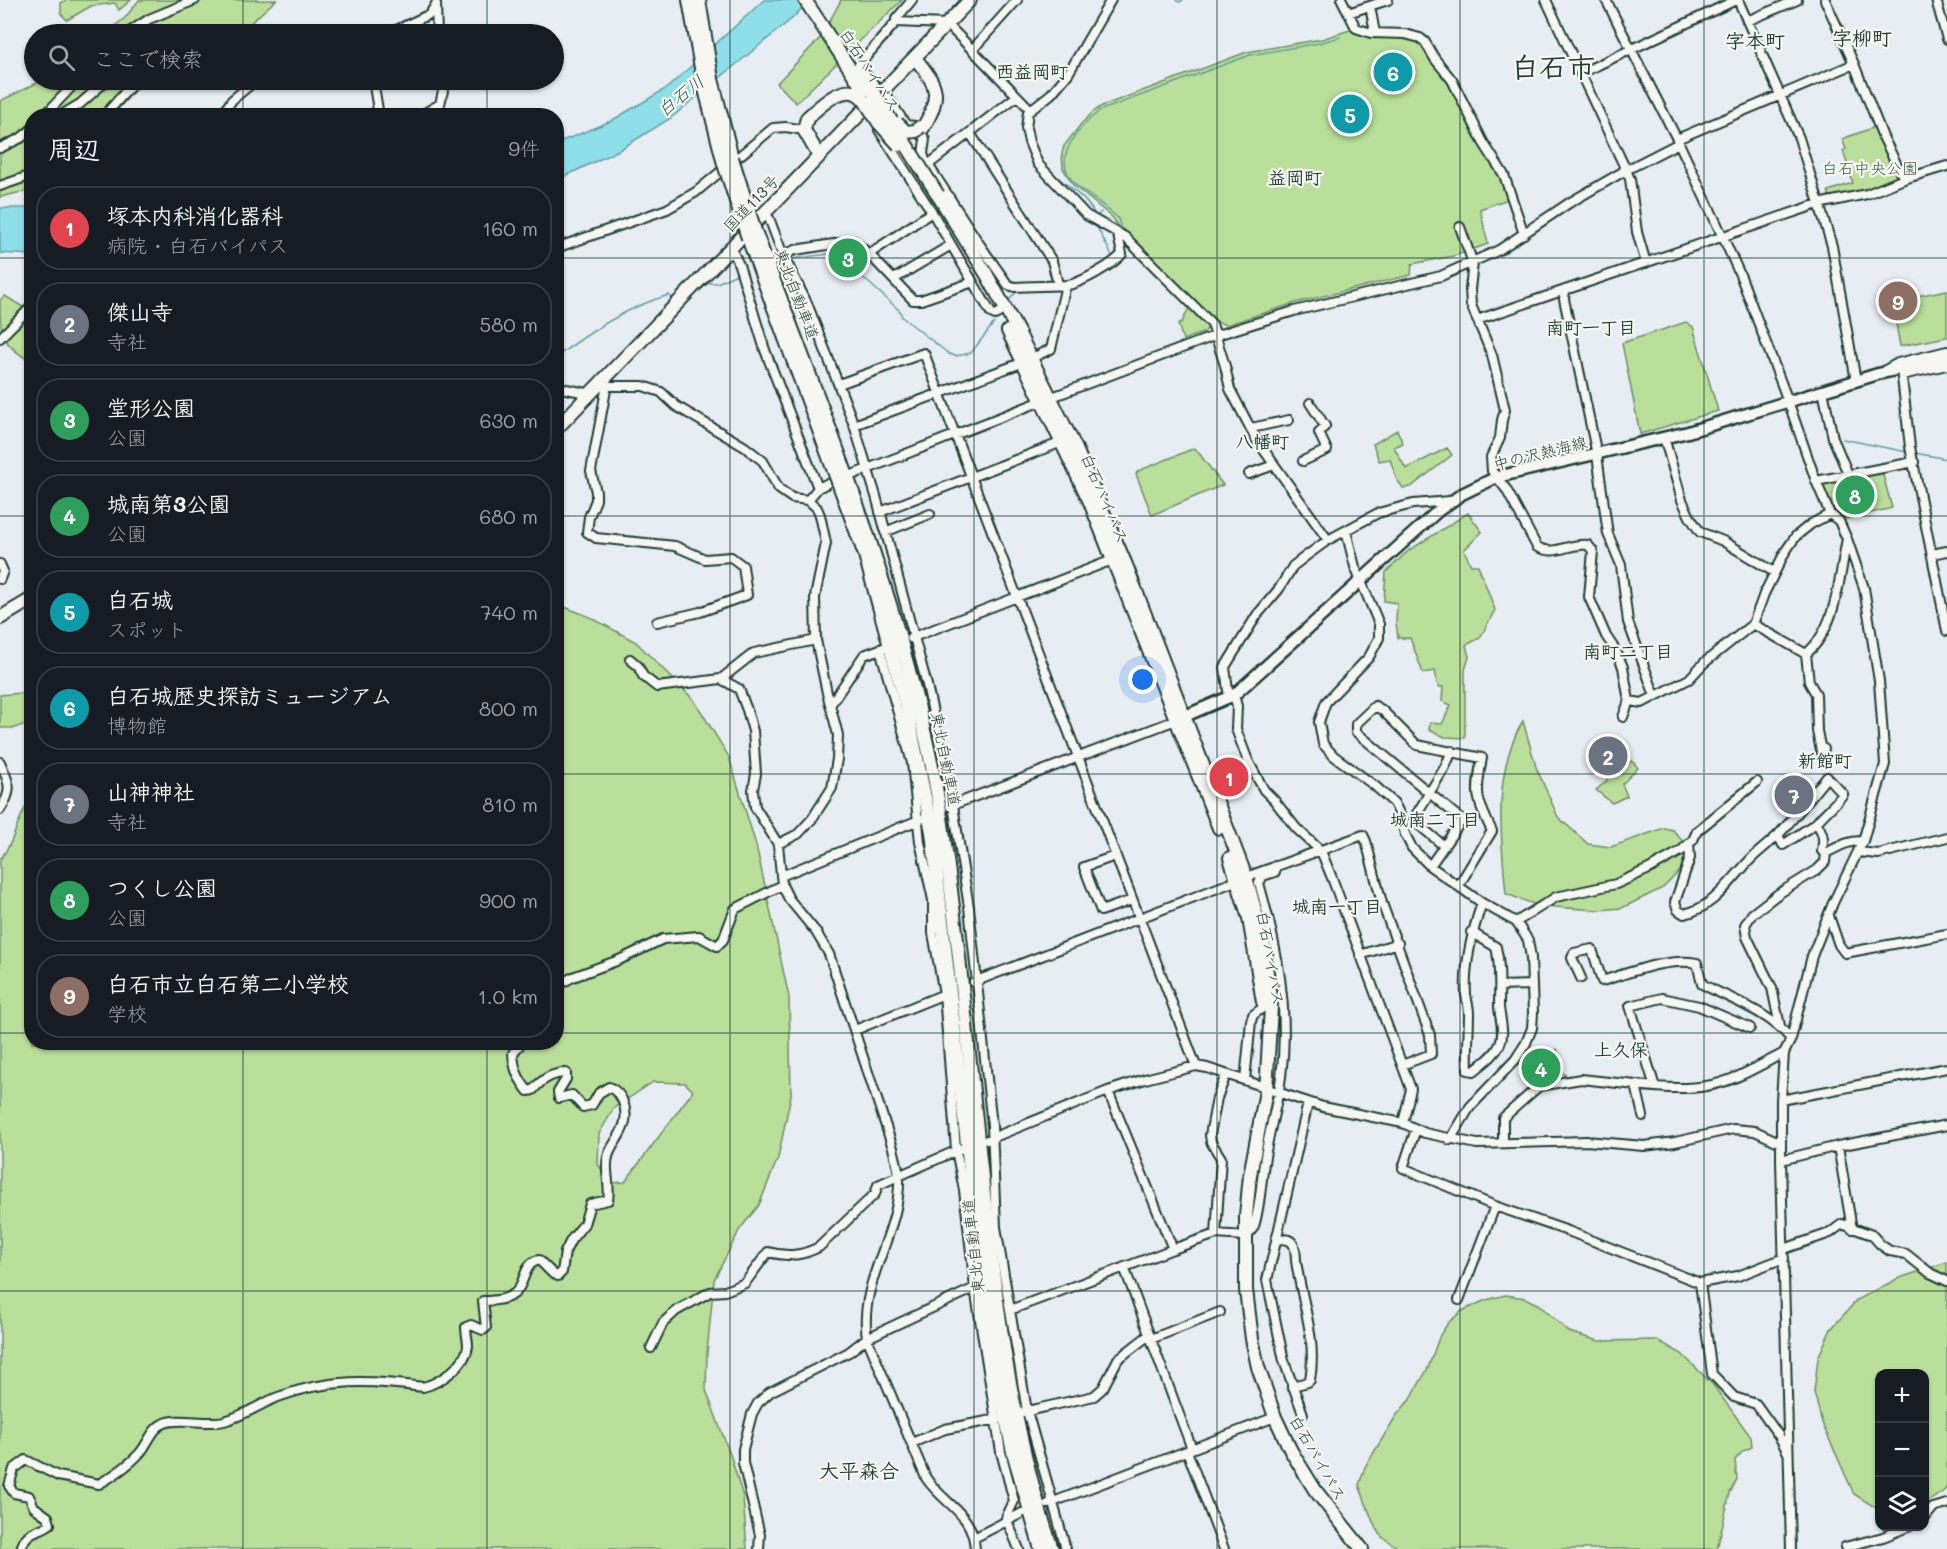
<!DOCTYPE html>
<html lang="ja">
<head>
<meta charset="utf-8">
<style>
  body { margin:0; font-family:Mali,"Klee One",sans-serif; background:#20242c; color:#f1f3f6 }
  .controls { position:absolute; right:18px; bottom:18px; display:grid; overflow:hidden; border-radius:12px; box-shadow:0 2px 4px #0004 }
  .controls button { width:54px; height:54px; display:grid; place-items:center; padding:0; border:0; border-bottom:2px solid #363941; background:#171b24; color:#f1f3f6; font:30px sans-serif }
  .you { position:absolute; left:1143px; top:680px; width:21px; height:21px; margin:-15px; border:4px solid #fff; border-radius:50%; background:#1a73e8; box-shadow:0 0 0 9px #1a73e833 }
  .badge { display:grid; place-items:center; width:39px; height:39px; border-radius:50%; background:#92a19f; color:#fff; font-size:20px; font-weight:700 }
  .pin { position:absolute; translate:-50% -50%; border:3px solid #fff; box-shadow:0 2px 6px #0006 }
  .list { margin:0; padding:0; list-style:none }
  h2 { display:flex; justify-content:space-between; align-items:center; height:78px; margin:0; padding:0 24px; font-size:26px }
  h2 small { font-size:20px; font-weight:400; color:#9ea1a6 }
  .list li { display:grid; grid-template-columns:39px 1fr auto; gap:18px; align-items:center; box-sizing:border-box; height:84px; margin:0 12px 12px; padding:0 12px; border:2px solid #363941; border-radius:24px }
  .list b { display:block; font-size:22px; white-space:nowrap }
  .list p { margin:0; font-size:20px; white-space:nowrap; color:#9ea1a6 }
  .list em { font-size:20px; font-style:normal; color:#9ea1a6 }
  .icon { flex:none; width:33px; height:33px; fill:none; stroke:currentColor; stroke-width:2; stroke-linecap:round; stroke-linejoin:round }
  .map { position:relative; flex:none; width:1947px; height:1549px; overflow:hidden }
  .search { position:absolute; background:#171b24; box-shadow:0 2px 4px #0004; left:24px; top:24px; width:540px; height:66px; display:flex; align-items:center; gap:15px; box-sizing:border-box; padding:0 21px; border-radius:33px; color:#9ea1a6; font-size:22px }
  .panel { position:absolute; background:#171b24; box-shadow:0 2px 4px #0004; left:24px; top:108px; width:540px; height:942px; border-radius:24px }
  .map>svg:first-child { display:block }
  .green { fill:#badf9a; stroke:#6c8e67; stroke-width:1.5; fill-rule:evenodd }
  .water { fill:#8fdfeb; stroke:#629ea2; stroke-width:1.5 }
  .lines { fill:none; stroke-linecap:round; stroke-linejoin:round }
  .stream { stroke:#629ea2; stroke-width:1.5 }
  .minor-casing { stroke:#1f3d34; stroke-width:12 }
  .major-casing { stroke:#1f3d34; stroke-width:15 }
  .highway-casing { stroke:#1f3d34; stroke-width:16 }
  .minor { stroke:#f6f6f2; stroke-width:8 }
  .major { stroke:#f6f6f2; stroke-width:10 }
  .highway { stroke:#f6f6f2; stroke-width:12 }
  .highway-bridge-casing { stroke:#1f3d34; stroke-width:16; stroke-linecap:butt }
  .highway-bridge { stroke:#f6f6f2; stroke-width:12 }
  .grid { fill:none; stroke:#1f3d34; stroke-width:1.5; stroke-opacity:0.55 }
  .labels { text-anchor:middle; stroke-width:4.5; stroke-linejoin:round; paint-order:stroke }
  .street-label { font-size:16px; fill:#1f3d34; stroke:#f6f6f2 }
  .park-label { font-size:16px; fill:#3e5d48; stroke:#f6f6f2 }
  .neighbourhood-label { font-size:18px; font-weight:bold; fill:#1f3d34; stroke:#f6f6f2 }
  .water-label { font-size:18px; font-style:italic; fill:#355d59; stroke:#f6f6f2 }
  .quarter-label { font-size:20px; font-weight:bold; fill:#1f3d34; stroke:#f6f6f2 }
  .town-label { font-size:28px; font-weight:bold; fill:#1f3d34; stroke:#f6f6f2 }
</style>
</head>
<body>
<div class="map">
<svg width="1947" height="1549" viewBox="0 0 1947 1549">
  <rect width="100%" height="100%" fill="#e7edf3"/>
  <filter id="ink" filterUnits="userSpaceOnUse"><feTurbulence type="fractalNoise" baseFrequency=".0167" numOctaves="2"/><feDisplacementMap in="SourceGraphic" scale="12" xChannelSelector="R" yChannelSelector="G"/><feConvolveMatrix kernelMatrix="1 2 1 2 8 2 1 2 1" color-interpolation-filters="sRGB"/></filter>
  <g filter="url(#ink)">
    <path class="green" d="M66,0h65l-12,10 -4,-7 -24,3 -24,14 -6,-6v-11z
      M139,0h137l-38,34h-134l21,-16z
      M841,0h61l-106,103 -19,-20 44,-46z
      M1356,28l64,10 32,42 55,103 1,16 -28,10 8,35 -34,12 -42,8 -1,11 -116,28 -69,22 -14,-5 -14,-15 -81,-71v-8l-4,-8 -40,-33 -10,-17 -1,-14 2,-8 17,-22 12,-12 9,-6 145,-54 75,-13z
      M43,80h104l-6,3 -28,32 -81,1 -1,74 -31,7v-96z
      M1875,127l21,50v6l-64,21 -4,-13 25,-8 -10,-32 3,-2 -4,-10z
      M1947,290v47l-47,9 -8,-45z
      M5,296l26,16v50c-30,-20 -31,-25 -31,-62z
      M1190,306l18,20 -3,6 -22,8 -5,-16 4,-2z
      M1686,322l7,5 25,84 -78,23 -18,-91z
      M1397,430l6,13 -9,4 12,22 41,-21 5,7 -41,32 -8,1 -7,-10 -6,-19 -11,2 -6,-17z
      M1195,448l28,37 -71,30 -16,-41 2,-3z
      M1881,468l11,40 -53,13 -9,-7 -14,-33z
      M1468,513l14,19 -18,18 7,15h7l17,45 -15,28 -14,7 3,12 -4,13v68l-20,-1 -16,-7 1,-7 12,1 9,-19 -9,-4 1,-14h-5l-3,-16 -12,2 -13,-35h-12l-2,-16 1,-19 -13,-2 2,-29 22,-21z
      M557,604l33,13 46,25 58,58 35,57 27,88 33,152 2,98 -13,63 -19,47 -19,24 -26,51 -7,73 -1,37 25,67 12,40 4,52h-747v-690c16,-18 16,-41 31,-60l1,243h524zM653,1082l32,1 8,8 -68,91 -15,1 -12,-19 1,-30 15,-26z
      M31,692v30l-16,6h-15v-33z
      M1523,721l13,46 22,50 30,27 23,3 53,-19 9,2 11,13 6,17 -27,28 -41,20 -24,2 -59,-4 -33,-12c-5,-57 -14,-121 17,-173z
      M1610,761l8,6 14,-6 6,7 -16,16 5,12 -15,7 -16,-13 11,-9 -1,-6z
      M1557,1049l4,7 -5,11 15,13 -35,7 -10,-18 -11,-9 3,-5 15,12 14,-13z
      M1947,1262v225l-5,6 -17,10 -1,-129h-44l-1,136 -25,-16 -32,-71 -8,-31 4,-34 13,-29 26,-29 40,-21z
      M1506,1295l19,3 14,7 30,27 30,9 58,-1 25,14 31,31 38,52 1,10 -9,4 -8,9 2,19 -7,14 -13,56h-317l-18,-12 -9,-15 -14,-37 6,-18 31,-51 15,-18 17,-30 12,-33 8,-12 14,-12 24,-11z"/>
    <path class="water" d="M764,0h45l-15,17 -123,101 -52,32 -62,30v-37l54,-22 56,-33z
      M0,208h31v47l-31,-2z"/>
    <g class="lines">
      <path class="stream" d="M1177,0l2,2 4,-2
        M1418,41l18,25
        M1073,73l16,-23 26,-50
        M1040,107l8,-6
        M1470,124l13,26
        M1040,160c16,21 45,32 56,57l5,-5
        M1106,208c-10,-8 -21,-15 -30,-23 -27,-26 2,-56 23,-74l151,-56 69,-12 21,-6
        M1106,208l12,10 4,14
        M1096,225l17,33
        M791,259l45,-6 64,58 2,6 47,37 7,2 15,-3 23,-30
        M688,300l21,-17h8l20,-9
        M1009,300l9,-10
        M556,357c36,-26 70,-50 113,-62l4,4
        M1843,439l64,13
        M1915,453l32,6"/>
      <defs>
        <path id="minor" d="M1111,0l-43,74 -17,20 -23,18 -2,16 3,14 9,22 48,51 39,22 87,87 13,42 5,23 26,50 72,101
          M1342,0l14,28 15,5 34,1 15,4 5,4 10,17 17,21 31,62 21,33 20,59
          M1546,0l80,170 4,9 7,53 9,31
          M1606,0l71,139 46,98 18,40 47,124 28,80 14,33 9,7 8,18 17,49 15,93 6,83 -22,77 -30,62 -21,53 -21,83 -7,14 -3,47v60l10,389
          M1738,0l61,138 33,108 24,135
          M1825,0l29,64 29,73 21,42
          M1936,0l11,39
          M436,4l1,30
          M1370,6l5,27
          M1348,13l40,-13
          M1747,21l50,-21
          M896,22l51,2 83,85
          M126,34l23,-15 46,-19
          M388,34l42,-20 6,-10
          M973,49l44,-49
          M857,67l39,-45v-3l16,-19
          M1581,73l155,-73
          M373,80l6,36
          M883,90l23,35 9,1 10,13 -2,15 2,6 55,85 28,40 7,2c17,-1 36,-1 53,-2 13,-2 46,-21 54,-31l-4,-19
          M44,116l34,-36
          M60,116l20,-12 27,-24
          M104,116l32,-36
          M221,116l11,-16 24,-20
          M420,116l20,-12 3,-13 -1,-11
          M879,130l53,82 59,101 4,2 4,-2
          M970,133l82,128 6,23
          M1677,139l177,-75
          M0,148l21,-10 11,-9
          M928,165l89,-69
          M0,186l32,-11
          M764,213l5,5 14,37 24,48 47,122 22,71 51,189 26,120 16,102 23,219 4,101 31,184 39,138
          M1460,227l13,36 -3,26 1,16 21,50 13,55 -3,10 -2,18 -9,19 1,14 14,18 31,58c20,10 32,-5 51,-2l5,6 -4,46 17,39 10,15 7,16 6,34 -6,16
          M556,248l111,-39 29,-17 77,-64 13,-1 18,3
          M731,248l8,17 26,85 53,138
          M869,254l63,-42
          M783,255l12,-5 58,-9 16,13 44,46h8l52,-18
          M894,279l57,-34
          M1565,290l-1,9 33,156 11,79 13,31 7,57 27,74
          M1477,320l341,-116 49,-10 37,-15 43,-13
          M0,338l32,-32
          M1032,358l19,-9 15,-64
          M1887,369l11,-6 49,-12
          M1901,369l9,78 37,184
          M1902,375l45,-10
          M600,383l5,3h38l18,6 15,14 69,41 18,14 16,28 13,9 16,2 9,8 3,7 6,28 -11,54 1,43 11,53 11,42 -1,24 -5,29 -20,31 -14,15 -20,10
          M839,384l85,-31 272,713
          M601,385l5,5 -15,81 5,21v8l-7,17 -2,15 9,6 79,8 30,13 26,-2 12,9 4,29 -47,17 -43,10
          M556,387l36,7
          M1823,391l10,47 15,36
          M854,425l170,-63
          M1251,428l38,-8
          M1664,437l18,63 8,17 10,15 23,9 51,31
          M1303,461l24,-11 -8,-17 6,-7 -15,-23
          M1249,474l25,-9
          M852,475l200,-78 165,-62 77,-24 147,-35 58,-26 70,-47 57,-33 53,-27
          M1816,481l98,-19
          M808,500l10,-12 8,-4
          M880,512l177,-68
          M1346,531l9,36 24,57v14l-10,19 -43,45 -7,20 4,22 11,12 41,30 19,17 6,12 5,19 7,14 18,18 52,37 34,19 12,18 3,18 2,55 -1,15 -6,15 -11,17 -45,47 -20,33
          M885,532l45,-18
          M1932,554l15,-3
          M0,564l3,7 -3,8
          M1753,624l53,30 3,28 7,12 1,37 4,20 3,-2
          M911,638l204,-79
          M880,649l32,114 8,79 13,58v33l11,61 12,156 8,40 11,98 26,164 13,49 -8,17 13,31
          M1806,654c31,-26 33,-77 41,-115
          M630,659l8,7 5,10 14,11 64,-8 33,-26 62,-13
          M721,679l18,10 8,21 6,21 3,43 -3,16 2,17 23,37 4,41 7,14 27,33 13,22 64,194c2,9 5,18 6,27 3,58 -41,104 -32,163l59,140c19,28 47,34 49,71
          M1234,695l3,11 -1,23 12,32 16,29 10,10 22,28 25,23 11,27 79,211 -8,34
          M1229,698l-4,-31 32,-52 22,-26 14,-23 13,-10 22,-16 50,-27 35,-9 37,-3
          M1629,701l13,2 47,-24 15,-16 49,-39 11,-30 21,-42 11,-16 15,-12 19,-10
          M831,704l33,-49 19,-7
          M0,762c9,21 14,27 0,48
          M950,806l226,-86
          M1778,835l5,10 33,-22c8,10 8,17 6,28l4,2 -1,9 -8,8 -39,24 -26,20 -7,11 2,12 25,51 8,38
          M1689,844l1,14 -15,44 3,8 6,4c30,-6 47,-35 67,-55 9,-9 19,-16 28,-25 17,-18 32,-38 48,-57l16,17c-9,12 -18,18 -27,29
          M1444,846l-31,-26 32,-53 7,-16
          M1858,852l20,2 69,-17
          M1826,853c12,-6 23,-13 37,-12
          M1115,856l-31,11 17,44 31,-11
          M1430,866l32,-46 -106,-88v-8l19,-18 7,4 35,35 65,13c-7,37 -6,40 10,73l-33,54
          M781,876l140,-57
          M1829,916l10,29 6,8 102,-19
          M1516,922l40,-25 60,-13 33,-15 32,-18 12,-11 4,-9 60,-49
          M1471,932l25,15c5,20 3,40 3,60 1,12 6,26 1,37 -5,12 -17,19 -26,27l-6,-1c-1,-19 1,-38 1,-57 0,-6 -2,-12 -3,-18 -2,-32 6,-63 16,-92
          M1360,955l38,-12
          M1581,978l-9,-20 2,-5 18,-4 10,32c27,-8 67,-24 95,-18l5,21c30,16 67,28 89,55
          M974,982l272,-105 117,-42 3,6 16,62 48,132 1,19 -29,11
          M556,986l17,-9 46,-17 44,-21 36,-3 18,10 6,-6 12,-31 47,-24
          M1500,986l31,-1
          M855,1030l92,-37
          M1245,1080l6,-59 2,-6 11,-8
          M1655,1087l-25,-81 32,-8 37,8 51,22
          M1271,1090l52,17 80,16 22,10 52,11 109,-3 58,5 31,-4 58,-13 22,2 26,12
          M1781,1100l166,-32
          M1643,1116l-7,-31c23,3 47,5 70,1 28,-4 54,-21 78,-33
          M1416,1129l-13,39 92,38 73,25 132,52 38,-7 46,-18
          M987,1140l121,-49 37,-12 51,-13 11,2 55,18
          M1503,1142v-24l36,-32 42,-7 55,6
          M1838,1146l14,83
          M1781,1160l57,-14 109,-21
          M1216,1234l5,-76 -10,-16 -1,-7 7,-37 9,-23
          M1276,1239c6,0 14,-1 17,5 4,6 2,16 4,23 6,39 20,73 13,113l-2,2 -16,4
          M1173,1249l43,-15 29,2c4,-3 7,-5 9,-10 6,-17 7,-44 10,-63 4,-29 13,-57 17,-86 9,-67 -4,-130 -22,-194l4,-7 12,-4v-6
          M1784,1249l46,-16 12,-9 30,11 9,10 9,6 16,3 24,19 17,8
          M1124,1267l68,182
          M1700,1283l12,91 22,23 22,7 23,32 9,17
          M1459,1300l36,-94
          M1010,1310l163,-61 -65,-158
          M1151,1339l69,-27
          M651,1348l12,-25 13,-12 34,-19 15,-1 20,-8 23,-31c19,5 34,4 51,-5l56,-53 3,-9 82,-36
          M1023,1412l71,-16 9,-8 15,-29 31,-24
          M1303,1414l-19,-53 -17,-81 41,-177
          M912,1443l33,-14 53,-10
          M1187,1451l37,98
          M1048,1504l227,-87
          M1924,1519l9,-11 14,-4
          M974,1538l48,-25
          M21,1549c6,-21 16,-15 29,-25l-2,-7 -14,-10 -5,-11 -15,-3 -5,-7 5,-17 12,-9 32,16 41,8c14,-8 29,-18 40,-30 9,-9 13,-27 26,-31 14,-6 42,2 59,-2 20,-5 36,-17 54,-24 52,-19 91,-17 145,-10 17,-4 43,-22 45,-41 0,-6 -2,-13 -2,-19l5,-2 12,5 3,-2 -3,-27c10,0 24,-1 32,-8 11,-10 8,-30 24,-33l14,14 5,2 4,-4 3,-20 6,-12 13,-16 6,-20 18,-4c3,-15 -4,-29 0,-43 2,-9 9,-16 13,-25 9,-16 4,-38 -12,-45l-10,6 -7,12 -9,2 -11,-12 -13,3 -1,-6 8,-13v-6c-14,0 -24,6 -33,17l-5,1c-10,-13 -14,-21 -15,-38l9,-11
          M759,1549l1,-14 -17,-72v-14l9,-35 6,-11 12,-11 79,-40 18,-14 108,-50
          M1846,1549l-1,-2 38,-10 27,-11"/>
        <path id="major" d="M1178,719l56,-24 204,-184 24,-17 35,-17 191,-45 190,-58 69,-16"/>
        <path id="highway" d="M689,0l15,85 20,79
          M699,0l13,79 20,79
          M805,0l64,98
          M915,58c23,28 27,37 8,70
          M862,74l14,15
          M819,156l-15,-26 3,-12c14,-13 41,-40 57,-18
          M938,195l49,80 30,55 59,119 50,116 120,312 17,62 8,68 -5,84 -16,84 -4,41v74l6,49 6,28 17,50 16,34 24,39 47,59
          M755,231c68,181 143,360 180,551 11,58 17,117 24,175 7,70 15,140 22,211 14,128 29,258 71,381
          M748,238l117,317 42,154 25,123 45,401 19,138 17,81 28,97
          M1008,331l82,171 129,326
          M556,429l414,-429
          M0,618l32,-19
          M1230,858l19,60 14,84"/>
      </defs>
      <use href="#minor" class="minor-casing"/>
      <use href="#major" class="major-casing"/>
      <use href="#highway" class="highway-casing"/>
      <use href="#minor" class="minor"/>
      <use href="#major" class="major"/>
      <use href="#highway" class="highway"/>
      <defs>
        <path id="highway-bridge" d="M873,92l65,103
          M865,101l14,22 20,22
          M897,123l9,9 10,-1 4,-4
          M732,158l23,73
          M724,164l24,74"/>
      </defs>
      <use href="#highway-bridge" class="highway-bridge-casing"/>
      <use href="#highway-bridge" class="highway-bridge"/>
    </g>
  </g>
  <path class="grid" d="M243,0v34M487,0v34M730,0v1549M974,0v1549M1217,0v1549M1460,0v1549M1704,0v1549M243,80v36M487,80v36M0,258h32M556,258h1391M0,516h32M556,516h1391M0,774h32M556,774h1391M0,1033h32M556,1033h1391M243,1042v507M487,1042v507M0,1291h1947"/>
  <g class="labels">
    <g class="street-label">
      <text transform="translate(870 70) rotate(57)" y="6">白石バイパス</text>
      <text transform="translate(751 203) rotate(-46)" y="6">国道113号</text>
      <text transform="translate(797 294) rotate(69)" y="6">東北自動車道</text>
      <text transform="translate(1540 453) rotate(-14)" y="6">中の沢熱海線</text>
      <text transform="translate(1105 498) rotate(67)" y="6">白石バイパス</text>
      <text transform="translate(946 759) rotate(79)" y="6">東北自動車道</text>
      <text transform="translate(1271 958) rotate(80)" y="6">白石バイパス</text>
      <text transform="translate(973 1246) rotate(-96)" y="6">東北自動車道</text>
      <text transform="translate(1318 1458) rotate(60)" y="6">白石バイパス</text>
    </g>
    <g class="park-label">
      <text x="1870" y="174">白石中央公園</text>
    </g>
    <g class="neighbourhood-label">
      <text x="1032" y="78">西益岡町</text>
      <text x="1295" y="184">益岡町</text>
      <text x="1591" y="334">南町一丁目</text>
      <text x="1262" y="448">八幡町</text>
      <text x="1628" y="658">南町二丁目</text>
      <text x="1825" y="767">新館町</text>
      <text x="1435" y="826">城南二丁目</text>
      <text x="1337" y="913">城南一丁目</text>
      <text x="1621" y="1056">上久保</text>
    </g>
    <g class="water-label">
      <text transform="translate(681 96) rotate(-39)" y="6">白石川</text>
    </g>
    <g class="quarter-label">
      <text x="1862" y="45">字柳町</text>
      <text x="1755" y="48">字本町</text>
      <text x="859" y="1478">大平森合</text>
    </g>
    <g class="town-label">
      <text x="1553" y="77">白石市</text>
    </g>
  </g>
</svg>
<div class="controls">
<button>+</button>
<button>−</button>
<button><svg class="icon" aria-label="layers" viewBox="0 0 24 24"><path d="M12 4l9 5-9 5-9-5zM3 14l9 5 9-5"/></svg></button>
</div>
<div class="you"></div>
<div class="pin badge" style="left:1229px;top:777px;background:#e0444e">1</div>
<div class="pin badge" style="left:1608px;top:756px;background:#6b7280">2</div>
<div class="pin badge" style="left:848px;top:258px;background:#2e9e5b">3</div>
<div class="pin badge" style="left:1541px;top:1068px;background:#2e9e5b">4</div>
<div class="pin badge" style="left:1350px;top:114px;background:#0f9aa8">5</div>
<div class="pin badge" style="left:1393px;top:72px;background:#0f9aa8">6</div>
<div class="pin badge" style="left:1794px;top:795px;background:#6b7280">7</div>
<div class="pin badge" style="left:1855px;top:495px;background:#2e9e5b">8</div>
<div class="pin badge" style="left:1898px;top:301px;background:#8d6e63">9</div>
<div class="search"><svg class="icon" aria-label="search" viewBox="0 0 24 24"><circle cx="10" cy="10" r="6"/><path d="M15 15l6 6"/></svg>ここで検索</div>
<section class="panel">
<h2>周辺<small>9件</small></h2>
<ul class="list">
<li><span class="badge" style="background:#e0444e">1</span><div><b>塚本内科消化器科</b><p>病院 · 白石バイパス</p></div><em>160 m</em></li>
<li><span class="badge" style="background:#6b7280">2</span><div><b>傑山寺</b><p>寺社</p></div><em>580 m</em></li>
<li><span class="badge" style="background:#2e9e5b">3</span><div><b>堂形公園</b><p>公園</p></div><em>630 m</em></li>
<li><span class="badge" style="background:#2e9e5b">4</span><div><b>城南第3公園</b><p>公園</p></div><em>680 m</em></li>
<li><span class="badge" style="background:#0f9aa8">5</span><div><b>白石城</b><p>スポット</p></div><em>740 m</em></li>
<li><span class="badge" style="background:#0f9aa8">6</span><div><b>白石城歴史探訪ミュージアム</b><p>博物館</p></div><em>800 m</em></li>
<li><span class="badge" style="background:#6b7280">7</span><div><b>山神神社</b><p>寺社</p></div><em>810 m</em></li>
<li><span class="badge" style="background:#2e9e5b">8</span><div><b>つくし公園</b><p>公園</p></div><em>900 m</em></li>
<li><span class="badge" style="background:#8d6e63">9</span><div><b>白石市立白石第二小学校</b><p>学校</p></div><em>1.0 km</em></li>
</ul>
</section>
</div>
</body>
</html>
